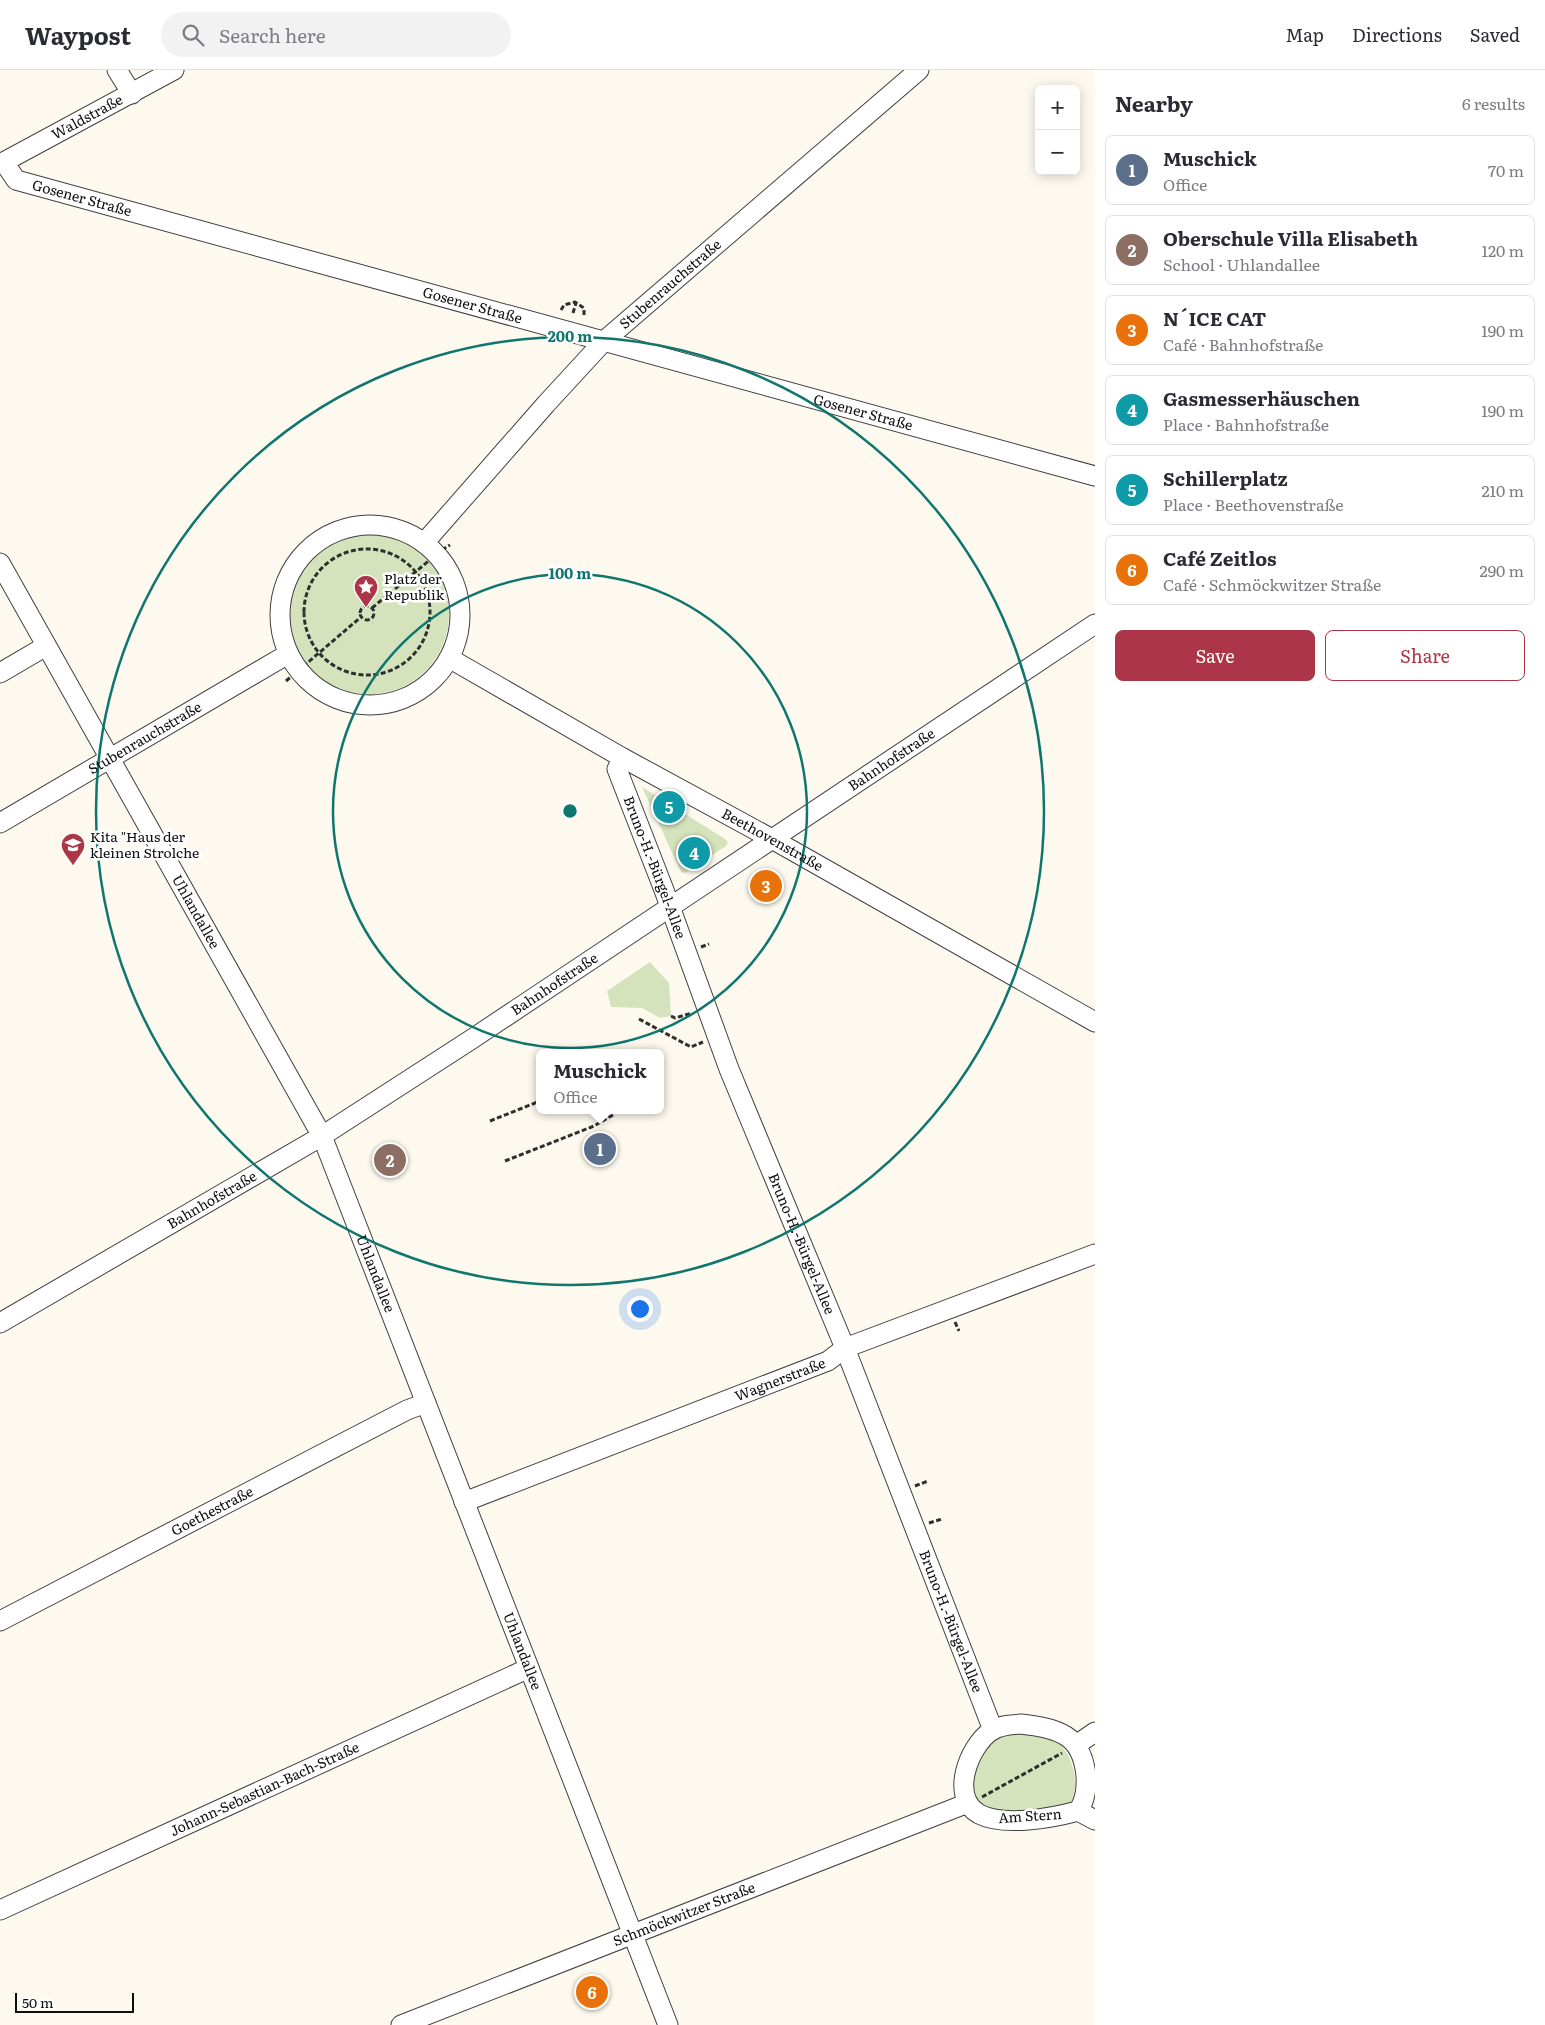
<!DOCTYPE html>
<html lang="en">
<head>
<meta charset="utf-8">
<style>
  body { margin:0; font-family:Literata,serif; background:#f2f2f3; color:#2b2b33 }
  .controls { position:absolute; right:15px; top:15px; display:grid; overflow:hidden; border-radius:8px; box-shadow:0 2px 12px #0003 }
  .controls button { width:45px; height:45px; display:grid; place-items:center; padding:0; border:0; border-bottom:1px solid #e1e1e2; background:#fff; color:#2b2b33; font:25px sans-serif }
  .scale { position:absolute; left:15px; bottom:12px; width:119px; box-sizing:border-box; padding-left:5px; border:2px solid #0d0d0d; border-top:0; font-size:14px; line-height:18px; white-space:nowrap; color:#0d0d0d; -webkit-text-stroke:4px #fff; paint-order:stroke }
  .you { position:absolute; left:639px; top:1238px; width:18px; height:18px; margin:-12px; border:4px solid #fff; border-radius:50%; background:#1a73e8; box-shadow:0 0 0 8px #1a73e833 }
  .badge { display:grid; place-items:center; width:32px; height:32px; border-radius:50%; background:#ac3547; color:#fff; font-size:16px; font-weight:700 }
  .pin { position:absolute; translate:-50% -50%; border:2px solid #fff; box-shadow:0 1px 5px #0006 }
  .popup { position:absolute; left:536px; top:979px; width:128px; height:65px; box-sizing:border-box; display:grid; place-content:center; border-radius:8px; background:#fff; filter:drop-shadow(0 1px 4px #0005); font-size:16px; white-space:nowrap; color:#7c7c81 }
  .popup b { font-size:19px; color:#2b2b33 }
  .popup::after { content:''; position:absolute; left:50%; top:100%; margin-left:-10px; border:10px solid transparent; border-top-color:#fff }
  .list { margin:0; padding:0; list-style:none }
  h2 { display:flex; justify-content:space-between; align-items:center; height:65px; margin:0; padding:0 20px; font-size:21px }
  h2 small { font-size:16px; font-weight:400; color:#7c7c81 }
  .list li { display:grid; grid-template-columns:32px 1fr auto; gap:15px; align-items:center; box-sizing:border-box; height:70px; margin:0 10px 10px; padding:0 10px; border:1px solid #e1e1e2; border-radius:8px }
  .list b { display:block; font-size:19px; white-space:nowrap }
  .list p { margin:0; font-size:16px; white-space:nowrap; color:#7c7c81 }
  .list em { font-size:16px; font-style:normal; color:#7c7c81 }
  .actions { display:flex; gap:10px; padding:15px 20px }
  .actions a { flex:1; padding:11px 0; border:1px solid #ac3547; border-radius:8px; text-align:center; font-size:18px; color:#ac3547 }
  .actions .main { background:#ac3547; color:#fff }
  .icon { flex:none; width:28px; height:28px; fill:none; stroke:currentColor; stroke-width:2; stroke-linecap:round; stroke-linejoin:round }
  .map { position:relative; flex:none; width:1095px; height:1955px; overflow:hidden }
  header { display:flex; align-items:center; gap:30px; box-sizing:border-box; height:70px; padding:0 25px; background:#fff; border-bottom:1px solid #e1e1e2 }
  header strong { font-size:24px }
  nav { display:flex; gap:28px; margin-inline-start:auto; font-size:18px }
  .search { width:350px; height:45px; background:#f2f2f3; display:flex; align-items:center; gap:12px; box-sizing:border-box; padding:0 18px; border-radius:28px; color:#7c7c81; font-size:19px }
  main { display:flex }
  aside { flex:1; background:#fff }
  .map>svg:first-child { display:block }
  .green { fill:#d4e3bc }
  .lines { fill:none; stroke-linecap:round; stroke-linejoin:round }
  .minor-casing { stroke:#404040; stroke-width:21 }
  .path { stroke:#2f2f2f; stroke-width:3; stroke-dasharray:5 2.5; stroke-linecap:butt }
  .minor { stroke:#fff; stroke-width:19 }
  .ring { fill:none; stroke:#0f766e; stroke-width:2.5 }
  .labels { text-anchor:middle; stroke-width:5; stroke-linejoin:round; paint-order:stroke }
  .street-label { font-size:14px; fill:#0d0d0d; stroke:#fff }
  .poi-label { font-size:14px; fill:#0d0d0d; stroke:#fff; text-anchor:start }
  .centre { fill:#0f766e; stroke:#fff; stroke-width:2.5 }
  .ring-label { font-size:15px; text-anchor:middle; font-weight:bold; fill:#0f766e; stroke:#fff; stroke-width:5; stroke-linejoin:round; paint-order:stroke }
</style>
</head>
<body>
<header>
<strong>Waypost</strong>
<div class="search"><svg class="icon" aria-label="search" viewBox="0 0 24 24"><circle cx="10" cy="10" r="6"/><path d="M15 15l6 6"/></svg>Search here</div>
<nav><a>Map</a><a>Directions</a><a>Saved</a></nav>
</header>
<main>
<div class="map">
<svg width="1095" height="1955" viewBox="0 0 1095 1955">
  <rect width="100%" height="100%" fill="#fdf9ee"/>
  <path class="green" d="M287 544a81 81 0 1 1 162 0a81 81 0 1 1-162 0Z
    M642,717l83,52 3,3 -2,4 -41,27 -4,-1z
    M650,892l19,21 2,33 -11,2 -18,-10 -31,-1 -4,-16z
    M1007,1662c12,1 26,1 38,4 19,4 30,28 30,46 1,6 -2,13 -3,19l-9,6 -10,2 -61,2 -11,-4 -9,-17 1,-22 16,-25z"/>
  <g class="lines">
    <defs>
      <g id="minor">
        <path d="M117,0l15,24"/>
        <path id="s1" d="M4,92l12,18 1079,296"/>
        <path id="s2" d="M0,94l174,-94"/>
        <circle cx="370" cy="545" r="90"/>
        <path id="s3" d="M424,473l122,-139 58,-63 315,-271"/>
        <path id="s4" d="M0,493l322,573 346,889"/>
        <path id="s5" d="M449,588l174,100 149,81 323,183"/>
        <path d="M0,603l46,-27"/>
        <path id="s6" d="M623,688l-6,11 47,121 65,179 116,279 148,382"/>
        <path id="s7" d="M0,753l288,-169"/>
        <path id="s8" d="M0,1253l322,-187 150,-97 623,-415"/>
        <path id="s9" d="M464,1432l364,-141 17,-13 250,-94"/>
        <path id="s10" d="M0,1551l407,-211 19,-7"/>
        <path d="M1021,1654c16,2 32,4 45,12 22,14 26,56 12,75 -26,7 -74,16 -99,3 -30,-17 -10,-68 12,-83 9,-6 20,-6 30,-7z"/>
        <path d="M1076,1675l19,-13"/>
        <path d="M1078,1741l17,9"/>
        <path id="s11" d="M0,1840l529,-242"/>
        <path id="s12" d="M401,1955l567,-222"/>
      </g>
    </defs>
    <use href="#minor" class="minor-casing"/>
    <path class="path" d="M561,240l3,-5 11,-3 9,6v9
      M573,243l3,-10
      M304 542a63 63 0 1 1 126 0a63 63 0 1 1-126 0Z
      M442,480l8,-5
      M360 543a7 7 0 1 1 14 0a7 7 0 1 1-14 0Z
      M372,538l59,-49
      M286,611l75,-64
      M701,877l8,-3
      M671,946l4,2 17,-5
      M639,949l52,28 12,-5
      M490,1051l50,-20
      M505,1091l89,-35 19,-11
      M955,1252l4,9
      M915,1416l13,-5
      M929,1453l13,-4
      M982,1727l80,-44"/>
    <use href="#minor" class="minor"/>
  </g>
  <g class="ring">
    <circle cx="570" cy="741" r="237"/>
    <circle cx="570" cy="741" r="474"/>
  </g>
  <defs>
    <symbol id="sight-pin" viewBox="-11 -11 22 30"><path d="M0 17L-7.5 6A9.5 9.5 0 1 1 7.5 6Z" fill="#ac3547" stroke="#fff"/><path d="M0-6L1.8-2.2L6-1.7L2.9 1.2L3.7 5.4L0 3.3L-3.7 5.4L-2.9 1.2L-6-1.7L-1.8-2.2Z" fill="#fff"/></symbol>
    <symbol id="school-pin" viewBox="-11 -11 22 30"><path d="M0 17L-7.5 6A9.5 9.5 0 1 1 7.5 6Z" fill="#ac3547" stroke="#fff"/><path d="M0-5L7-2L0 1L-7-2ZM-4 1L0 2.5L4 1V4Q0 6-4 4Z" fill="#fff"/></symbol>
  </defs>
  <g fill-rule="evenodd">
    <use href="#sight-pin" x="352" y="503" width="28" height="38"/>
    <use href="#school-pin" x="59" y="761" width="28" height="38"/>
  </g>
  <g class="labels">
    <g class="street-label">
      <text dy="5" stroke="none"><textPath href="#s2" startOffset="99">Waldstraße</textPath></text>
      <text dy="5" stroke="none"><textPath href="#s1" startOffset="90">Gosener Straße</textPath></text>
      <text dy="5" stroke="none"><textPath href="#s3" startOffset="358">Stubenrauchstraße</textPath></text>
      <text dy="5" stroke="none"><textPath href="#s1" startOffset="495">Gosener Straße</textPath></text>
      <text dy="5" stroke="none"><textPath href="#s1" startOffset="900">Gosener Straße</textPath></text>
      <text dy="5" stroke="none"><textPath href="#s7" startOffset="168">Stubenrauchstraße</textPath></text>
      <text dy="5" stroke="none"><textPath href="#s8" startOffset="1055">Bahnhofstraße</textPath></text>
      <text dy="5" stroke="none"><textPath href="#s5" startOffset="371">Beethovenstraße</textPath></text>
      <text dy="5" stroke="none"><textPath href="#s6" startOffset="118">Bruno-H.-Bürgel-Allee</textPath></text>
      <text dy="5" stroke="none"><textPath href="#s4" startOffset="400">Uhlandallee</textPath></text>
      <text dy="5" stroke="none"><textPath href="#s8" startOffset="650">Bahnhofstraße</textPath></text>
      <text dy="5" stroke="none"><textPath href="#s8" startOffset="245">Bahnhofstraße</textPath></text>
      <text dy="5" stroke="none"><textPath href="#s6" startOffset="522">Bruno-H.-Bürgel-Allee</textPath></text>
      <text dy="5" stroke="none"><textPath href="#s4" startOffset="805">Uhlandallee</textPath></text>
      <text dy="5" stroke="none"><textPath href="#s9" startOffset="339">Wagnerstraße</textPath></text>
      <text dy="5" stroke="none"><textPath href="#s10" startOffset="239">Goethestraße</textPath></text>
      <text dy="5" stroke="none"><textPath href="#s6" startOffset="928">Bruno-H.-Bürgel-Allee</textPath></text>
      <text dy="5" stroke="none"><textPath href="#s4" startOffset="1210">Uhlandallee</textPath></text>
      <text dy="5" stroke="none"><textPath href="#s11" startOffset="291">Johann-Sebastian-Bach-Straße</textPath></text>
      <text transform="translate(1030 1746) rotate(-4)" y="5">Am Stern</text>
      <text dy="5" stroke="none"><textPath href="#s12" startOffset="304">Schmöckwitzer Straße</textPath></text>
    </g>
    <g class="poi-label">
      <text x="384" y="514">Platz der<tspan x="384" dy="16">Republik</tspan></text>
      <text x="90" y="772">Kita "Haus der<tspan x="90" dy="16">kleinen Strolche</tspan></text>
    </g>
  </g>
  <circle cx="570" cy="741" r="8" class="centre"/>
  <g class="ring-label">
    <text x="570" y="272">200 m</text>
    <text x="570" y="509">100 m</text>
  </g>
</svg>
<div class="controls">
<button>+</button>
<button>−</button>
</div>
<div class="scale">50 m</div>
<div class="you"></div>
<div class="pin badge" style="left:600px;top:1079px;background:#5c6f8a">1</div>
<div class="popup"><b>Muschick</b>Office</div>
<div class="pin badge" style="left:390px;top:1090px;background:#8d6e63">2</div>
<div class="pin badge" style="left:766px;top:816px;background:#e8710a">3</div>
<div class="pin badge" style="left:694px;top:783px;background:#0f9aa8">4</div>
<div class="pin badge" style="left:669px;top:737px;background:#0f9aa8">5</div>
<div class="pin badge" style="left:592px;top:1922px;background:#e8710a">6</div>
</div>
<aside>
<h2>Nearby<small>6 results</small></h2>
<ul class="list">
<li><span class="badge" style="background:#5c6f8a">1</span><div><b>Muschick</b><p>Office</p></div><em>70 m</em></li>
<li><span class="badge" style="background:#8d6e63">2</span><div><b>Oberschule Villa Elisabeth</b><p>School · Uhlandallee</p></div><em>120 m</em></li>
<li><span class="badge" style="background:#e8710a">3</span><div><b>N´ICE CAT</b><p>Café · Bahnhofstraße</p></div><em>190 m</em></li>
<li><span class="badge" style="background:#0f9aa8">4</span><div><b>Gasmesserhäuschen</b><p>Place · Bahnhofstraße</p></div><em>190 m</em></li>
<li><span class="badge" style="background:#0f9aa8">5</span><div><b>Schillerplatz</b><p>Place · Beethovenstraße</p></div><em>210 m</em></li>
<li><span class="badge" style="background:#e8710a">6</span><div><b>Café Zeitlos</b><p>Café · Schmöckwitzer Straße</p></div><em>290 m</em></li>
</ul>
<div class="actions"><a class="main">Save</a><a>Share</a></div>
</aside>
</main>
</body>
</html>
